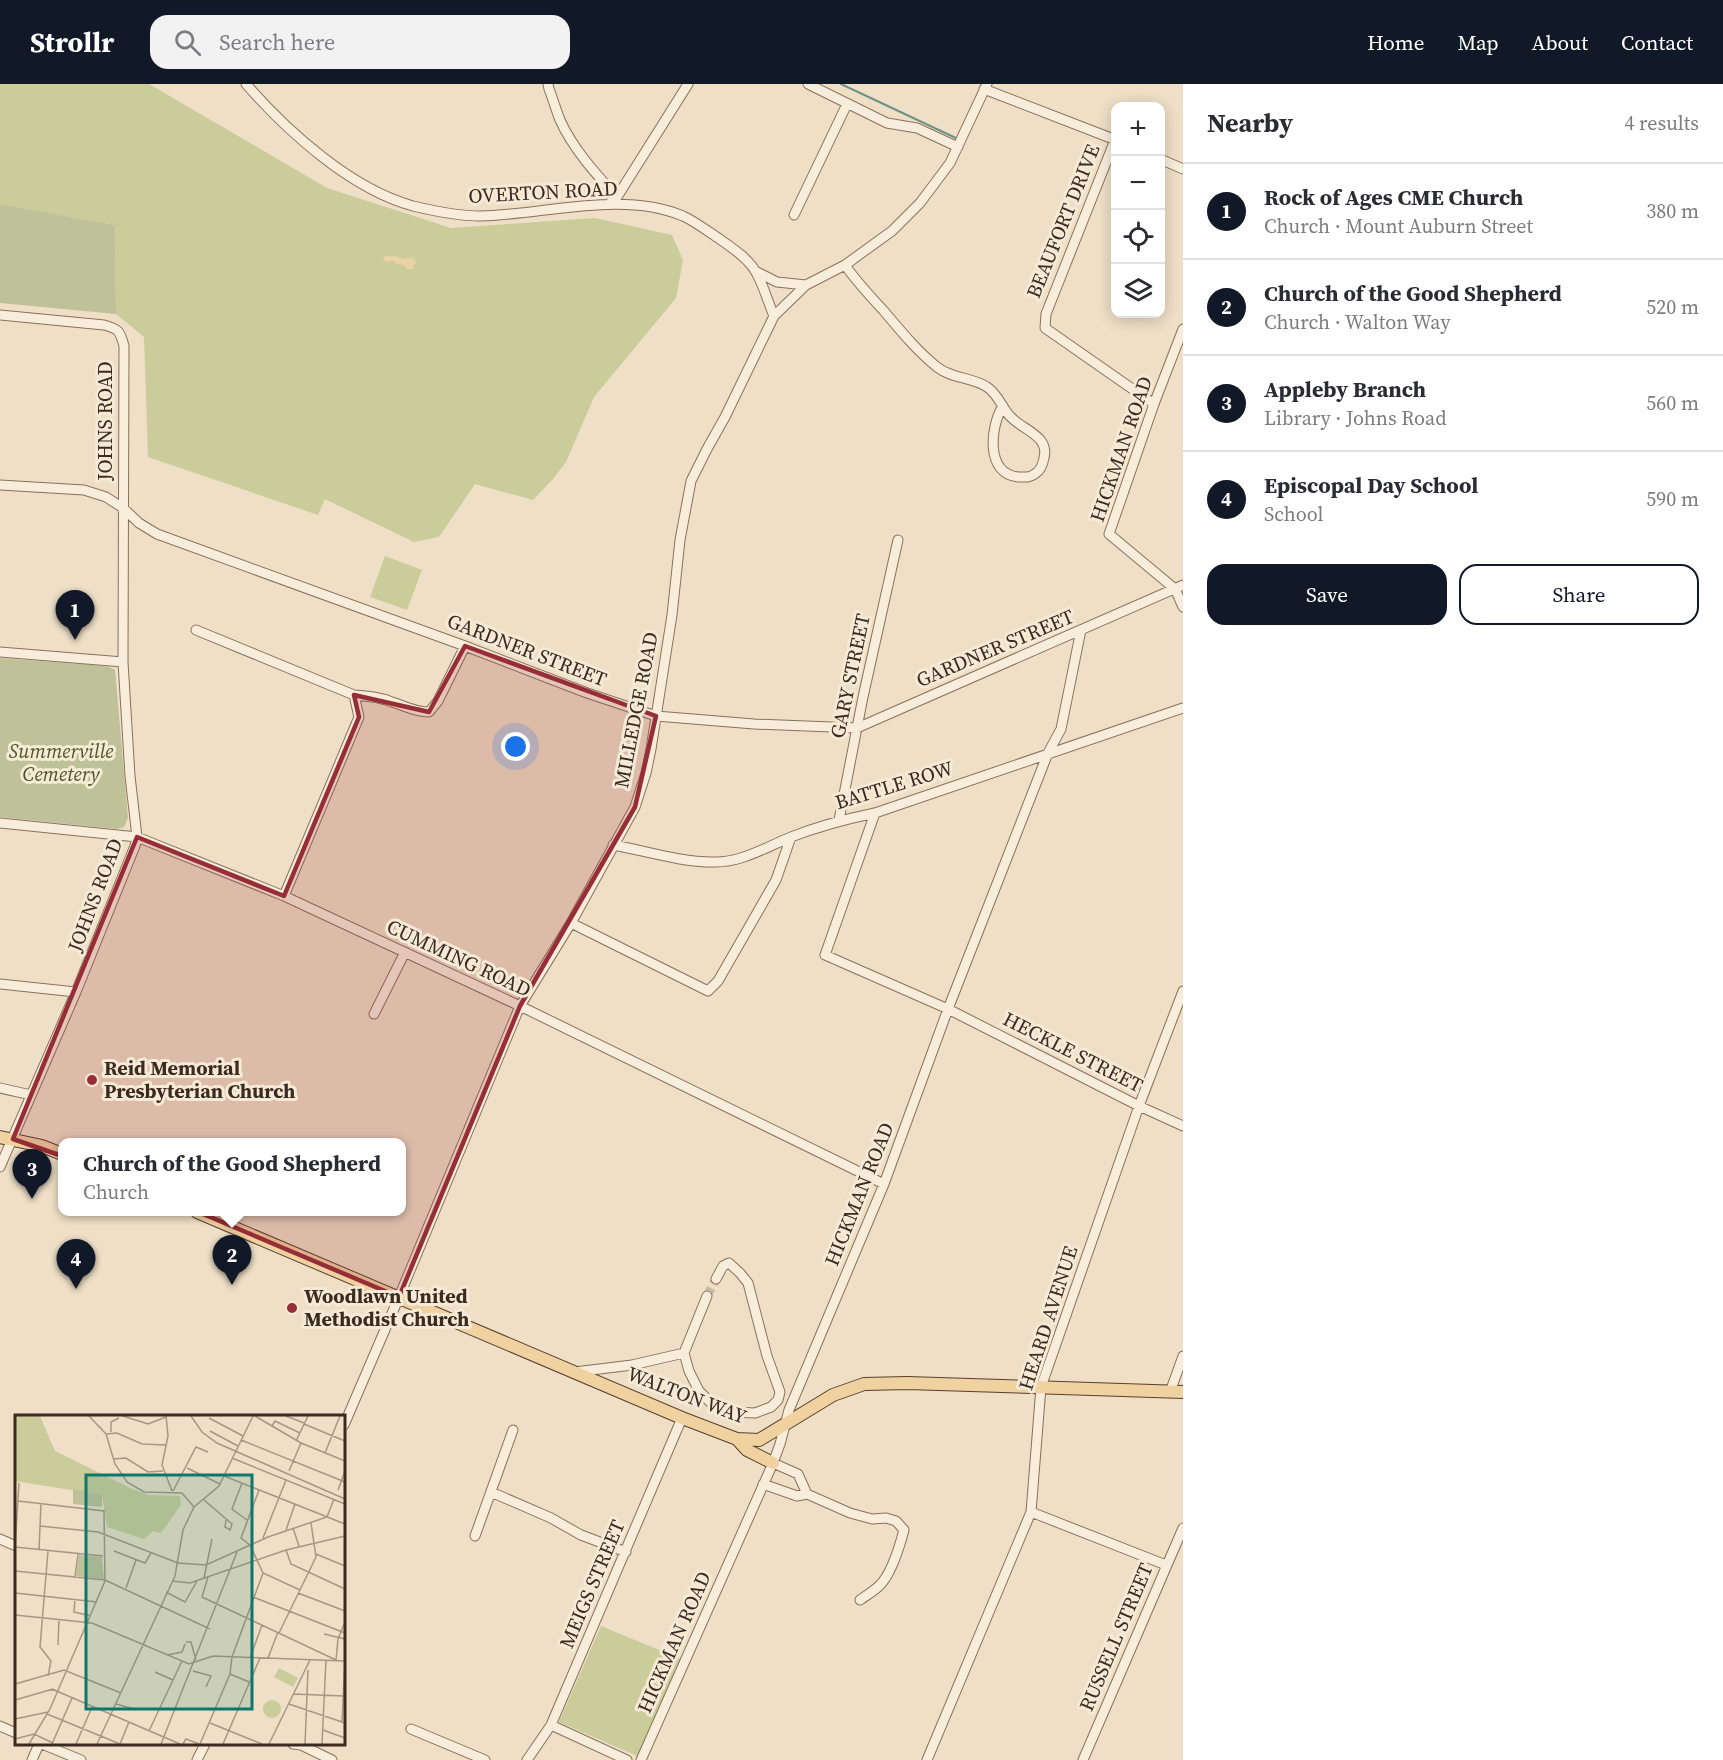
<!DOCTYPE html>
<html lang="en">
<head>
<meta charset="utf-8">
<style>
  body { margin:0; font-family:"Source Serif 4",serif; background:#f2f2f3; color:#2b2b33 }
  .controls { position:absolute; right:18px; top:18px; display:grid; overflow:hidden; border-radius:12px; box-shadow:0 3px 15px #0003 }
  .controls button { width:54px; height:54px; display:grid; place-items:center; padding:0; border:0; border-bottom:2px solid #e1e1e2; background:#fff; color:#2b2b33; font:30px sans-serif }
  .you { position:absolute; left:516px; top:663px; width:21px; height:21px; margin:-15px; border:4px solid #fff; border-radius:50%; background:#1a73e8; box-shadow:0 0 0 9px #1a73e833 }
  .badge { display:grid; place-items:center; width:39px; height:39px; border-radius:50%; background:#111827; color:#fff; font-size:20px; font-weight:700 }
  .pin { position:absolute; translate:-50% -50px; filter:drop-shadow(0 2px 3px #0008) }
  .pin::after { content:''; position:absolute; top:32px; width:21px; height:18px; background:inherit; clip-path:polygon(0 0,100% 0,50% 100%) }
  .popup { position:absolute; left:58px; top:1054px; width:348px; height:78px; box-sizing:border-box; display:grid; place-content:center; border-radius:12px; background:#fff; filter:drop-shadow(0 2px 4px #0005); font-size:20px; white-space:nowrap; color:#7c7c81 }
  .popup b { font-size:22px; color:#2b2b33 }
  .popup::after { content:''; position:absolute; left:50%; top:100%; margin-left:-12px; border:12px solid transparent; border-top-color:#fff }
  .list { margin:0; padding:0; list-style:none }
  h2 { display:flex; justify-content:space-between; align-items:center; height:78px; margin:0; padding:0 24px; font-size:26px }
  h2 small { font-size:20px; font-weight:400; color:#7c7c81 }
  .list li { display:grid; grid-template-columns:39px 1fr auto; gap:18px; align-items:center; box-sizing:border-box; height:96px; padding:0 24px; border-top:2px solid #e1e1e2 }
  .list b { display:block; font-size:22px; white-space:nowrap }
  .list p { margin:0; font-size:20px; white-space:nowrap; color:#7c7c81 }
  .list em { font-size:20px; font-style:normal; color:#7c7c81 }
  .actions { display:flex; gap:12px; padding:18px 24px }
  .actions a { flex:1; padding:14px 0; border:2px solid #111827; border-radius:18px; text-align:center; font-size:21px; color:#111827 }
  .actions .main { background:#111827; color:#fff }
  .icon { flex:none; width:33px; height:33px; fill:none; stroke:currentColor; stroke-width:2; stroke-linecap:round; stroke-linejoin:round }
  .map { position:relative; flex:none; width:1183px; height:1676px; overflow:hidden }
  header { display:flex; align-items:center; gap:36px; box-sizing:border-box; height:84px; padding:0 30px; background:#111827; color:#fff }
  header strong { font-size:28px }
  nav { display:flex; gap:33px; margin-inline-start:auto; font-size:21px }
  .search { width:420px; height:54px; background:#f2f2f3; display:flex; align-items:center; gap:15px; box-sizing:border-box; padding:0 21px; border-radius:18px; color:#7c7c81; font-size:22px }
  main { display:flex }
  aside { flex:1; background:#fff }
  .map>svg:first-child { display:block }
  .green { fill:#cacc9a }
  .sand { fill:#e9d2a4 }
  .cemetery { fill:#bfc199 }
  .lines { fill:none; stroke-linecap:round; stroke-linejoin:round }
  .stream { stroke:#6e9085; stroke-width:2 }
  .minor-tunnel { stroke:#cabba5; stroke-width:9; stroke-dasharray:9 4.5; stroke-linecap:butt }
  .minor-casing { stroke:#89715c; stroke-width:11 }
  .major-casing { stroke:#573f30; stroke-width:14 }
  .minor { stroke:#f8edda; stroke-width:9 }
  .major { stroke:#f0d1a0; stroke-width:12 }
  .marked { fill:#972d36; fill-opacity:0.2; stroke:#972d36; stroke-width:4.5; stroke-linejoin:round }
  .poi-dot { fill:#972d36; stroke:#f5ead6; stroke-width:2 }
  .labels { text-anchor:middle; stroke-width:6; stroke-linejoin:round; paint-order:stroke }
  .street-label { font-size:20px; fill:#3a2a20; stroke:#f5ead6 }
  .park-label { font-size:20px; font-style:italic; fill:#4d5627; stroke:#f5ead6 }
  .poi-label { font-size:20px; font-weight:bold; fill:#3a2a20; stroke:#f5ead6; text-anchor:start }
  .inset-road { fill:none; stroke:#a69784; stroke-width:1.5 }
  .view { fill:#0f766e; fill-opacity:0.15; stroke:#0f766e; stroke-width:3 }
  .inset-edge { fill:none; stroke:#3a2a20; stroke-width:3 }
</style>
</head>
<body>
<header>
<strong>Strollr</strong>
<div class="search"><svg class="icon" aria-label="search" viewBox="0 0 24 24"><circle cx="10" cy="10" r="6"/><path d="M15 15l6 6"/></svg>Search here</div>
<nav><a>Home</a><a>Map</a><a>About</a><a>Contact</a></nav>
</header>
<main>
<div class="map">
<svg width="1183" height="1676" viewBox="0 0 1183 1676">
  <rect width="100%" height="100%" fill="#eedfc6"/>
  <path class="green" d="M0,0h149l178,104 124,40 144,-10 77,17 11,25 -7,38 -82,99 -28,65 -13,17 -20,21 -58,-16 -36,53 -25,5 -89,-43 -7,16 -170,-58 -4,-120 -28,-23 -1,-89 -115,-21z
    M385,472l37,14 -15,40 -37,-13z
    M601,1542l80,33 -44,97 -78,-34z"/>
  <path class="sand" d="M385,171l6,2 1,-2 13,4 8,-2 4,6 -4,2 1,4h-7l-3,-4 -7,-1 -4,-3 -6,1 -4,-2z"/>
  <path class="cemetery" d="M0,120l115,21 1,89 -116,-11z
    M0,574l95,7 14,2 6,3 13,148 -4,9 -7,2 -117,-12z"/>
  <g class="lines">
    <path class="stream" d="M841,0l117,55"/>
    <path class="minor-tunnel" d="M707,1212l9,-17"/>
    <defs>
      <path id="minor" d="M246,0c42,48 105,105 167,122 21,5 45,10 67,10 63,-1 142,-26 203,0 13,6 26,16 38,24 13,9 29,20 36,34 7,13 11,28 17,42
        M548,0l1,5c4,10 7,21 11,31 13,29 36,54 57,77l-8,7
        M808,0l79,39 30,5 41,19
        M984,5l132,51
        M1115,56l-69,174 -1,14 109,76
        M1160,75l23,10
        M617,113l71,-113
        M794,131l53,-111
        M845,181c11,16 24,30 38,45 17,20 33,40 54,57 15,12 35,10 50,20 10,6 15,20 22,28 12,15 41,20 35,43 -1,5 -3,12 -8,15 -6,5 -10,4 -17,4 -34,-2 -29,-51 -16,-71
        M757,188l20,10 29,3
        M0,231l104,10c15,4 16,6 20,21l-1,316 7,114 7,61 -2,9 -59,146 -76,175
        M1183,245l-29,75 -45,130 66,55 8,18
        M0,401l84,5 22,7 17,11 16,15 18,11 308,112 122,47 69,23 98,8 103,4 326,-143
        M196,546l158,65c13,1 26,2 38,7 13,4 23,10 37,10l9,-11 27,-55
        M0,568l123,10
        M875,729l-50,142 123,54 191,97 44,20
        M839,736l24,-123 35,-157
        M0,739l137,14 147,59 236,110 364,178
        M613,761c33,6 67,17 100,17 28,1 53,-15 78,-25 28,-11 55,-18 84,-24l308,-105
        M284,812l75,-179 -5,-22
        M571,839l137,68 10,-10 58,-101 15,-43
        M0,900l76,8
        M374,930l31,-62
        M0,1004l31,7
        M684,1269l5,18 10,20 15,15 20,6 21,1 16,-6 7,-7 2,-8 -13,-36 -19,-73 -8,-10 -11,-10 -6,3 -7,13
        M575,1288l57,-7 52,-12 23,-57
        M1170,1308l13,-36
        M344,1341l55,-128 121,-291 51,-83 64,-116 11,-34 5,-24 21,-134 8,-75 11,-59 16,-32 18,-32 49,-101 32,-31 39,-20 47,-34 28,-28 30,-40 37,-79
        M773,1379l25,11 9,20
        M763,1400l34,12 10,-2 43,19 22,6 14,-1 10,3 8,9c-4,15 -13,44 -24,55 -6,6 -13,10 -20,15
        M491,1408l60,26 30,17 45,17
        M1031,1428l135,53
        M475,1452l38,-106
        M0,1455l16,7
        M551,1641l76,35
        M0,1642l16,7
        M411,1645l74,31
        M42,1660l39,16
        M293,1660l8,1 31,15
        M32,1676l7,-16
        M197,1676l8,-16
        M527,1676l24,-35 131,-307
        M641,1676l132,-297 7,-19 9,-34 95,-226 64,-175 100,-256 13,-24 20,-99
        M927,1676l104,-248 10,-125 98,-281 44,-115
        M1083,1676l100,-232"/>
      <path id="major" d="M0,1053l42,9 20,8
        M197,1128l485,206 55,21 22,1 74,-45 31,-11 43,-1 276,9
        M737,1355l10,11 26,13"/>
    </defs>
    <use href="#minor" class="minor-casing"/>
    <use href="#major" class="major-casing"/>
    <use href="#minor" class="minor"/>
    <use href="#major" class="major"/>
  </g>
  <path class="marked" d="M465,562l191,70 -21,91 -115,199 -121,291 -314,-133 -72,-25 124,-302 147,59 75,-179 -5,-22 75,17z"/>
  <g class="poi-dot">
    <circle cx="92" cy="996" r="6"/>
    <circle cx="292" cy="1224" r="6"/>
  </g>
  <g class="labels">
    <g class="street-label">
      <text transform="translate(543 108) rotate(-3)" y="7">OVERTON ROAD</text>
      <text transform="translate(1063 137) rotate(-68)" y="7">BEAUFORT DRIVE</text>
      <text transform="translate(105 337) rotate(-90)" y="7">JOHNS ROAD</text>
      <text transform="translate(1121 365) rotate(-71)" y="7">HICKMAN ROAD</text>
      <text transform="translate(995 564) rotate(-23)" y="7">GARDNER STREET</text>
      <text transform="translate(527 566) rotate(21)" y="7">GARDNER STREET</text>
      <text transform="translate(850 592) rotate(-78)" y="7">GARY STREET</text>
      <text transform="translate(636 626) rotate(-79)" y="7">MILLEDGE ROAD</text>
      <text transform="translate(894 701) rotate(-17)" y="7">BATTLE ROW</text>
      <text transform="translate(95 811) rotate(-69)" y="7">JOHNS ROAD</text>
      <text transform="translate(459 874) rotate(25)" y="7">CUMMING ROAD</text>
      <text transform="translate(1073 968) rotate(27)" y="7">HECKLE STREET</text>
      <text transform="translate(859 1110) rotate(-68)" y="7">HICKMAN ROAD</text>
      <text transform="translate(1048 1234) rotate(-72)" y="7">HEARD AVENUE</text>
      <text transform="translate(687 1311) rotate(21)" y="7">WALTON WAY</text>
      <text transform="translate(592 1500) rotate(-67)" y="7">MEIGS STREET</text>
      <text transform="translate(1116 1553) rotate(-67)" y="7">RUSSELL STREET</text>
      <text transform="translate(674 1558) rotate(-66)" y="7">HICKMAN ROAD</text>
    </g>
    <g class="park-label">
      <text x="61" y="674">Summerville<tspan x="61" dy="23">Cemetery</tspan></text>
    </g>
    <g class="poi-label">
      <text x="104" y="991">Reid Memorial<tspan x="104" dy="23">Presbyterian Church</tspan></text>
      <text x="304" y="1219">Woodlawn United<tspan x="304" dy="23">Methodist Church</tspan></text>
    </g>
  </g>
  <g transform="translate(15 1331)">
    <rect width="330" height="330" fill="#eedfc6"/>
    <path d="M0,1h25l15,35 77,38 17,6 31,1 1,9 -20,28 -8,-2 -9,8 -37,-12 -5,-32 -87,-14zM264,253l19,10 -5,9 -19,-10zM248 294a9 9 0 1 1 18 0a9 9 0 1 1-18 0Z" fill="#cacc9a"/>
    <path d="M58,74l29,6v12l-29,-3zM64,140l23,2 2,22 -28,-3z" fill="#bfc199"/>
    <path class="inset-road" d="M74,1l17,18 9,30 12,18 17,10 38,1 12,14M108,1l25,8 18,-7M151,1l2,20 -6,29 10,26M176,1l11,16 15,11 128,56M240,1l46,27 44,18M271,1l18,7M194,3l34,18M289,9l41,17M257,11l3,-5 25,12M195,16l28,15M96,17v-10l8,-4M91,19l11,-1 25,11 24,1M226,25l104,42M281,26l12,-25M310,38l15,-37M217,43l113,46M98,44l13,-1 22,14 15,-1M172,53l33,16M274,56l12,-28M209,61l121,48M227,68l-10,26 15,11M244,75l-18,48 9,7 13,28 37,17M323,75l7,-19M158,76l23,-44 12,5M189,85l28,24 -2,6 -5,-3 1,-7M3,86l86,10 1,70 -55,128 -21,35M25,111l58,6 80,31 28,2 62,-28 59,-20 7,-18M278,113l6,18M271,115l9,-26M248,123l23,-58M0,132l88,9M0,132l4,-64M24,135l2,-47M271,135l5,14 54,25M99,136l31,12 6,-10M301,139l29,12M0,156l90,9 105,49M60,162l3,-23M193,162l-6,20 134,63M189,163l8,-39M157,166l18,2 96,-33 59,-14M111,173l10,-28M151,177l19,10 12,-21M0,178l82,9M283,178l47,18M238,182l92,36M60,184l-1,13 17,4M0,200l77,8 97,41 24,-8 132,5M264,218l37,-76 -5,-34M309,219l21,5M171,227h5l5,18M43,230l1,-26M152,240l15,-3 3,-8M235,243l12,-33M253,243l10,-26M321,245l2,-21 7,-17M178,256l18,5 -5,11M140,257l18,8M215,259l19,8M33,261l3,-15 -11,-14 8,-96M0,269l49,-14 57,23M37,274l128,55M278,279l51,2M0,285l38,-11M101,289l18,5M274,289l56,19M32,299l73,30M0,304l33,-7M327,307l3,-61M195,308l52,21M308,315l22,8M134,316l33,-70M0,324l19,-5 19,9M37,329l20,-46M61,329l16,-37M82,329l78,-168 8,-46 11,-23 25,-21 34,-70M105,329l9,-22M146,329l76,-192M168,329l3,-5 13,5M185,329l30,-70 2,-17 31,-84M208,329l37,-86M254,329l41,-84M290,329l3,-74M307,329l4,-84"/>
    <path class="view" d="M71,60h166v234h-166z"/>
    <rect width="330" height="330" class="inset-edge"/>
  </g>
</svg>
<div class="controls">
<button>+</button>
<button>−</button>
<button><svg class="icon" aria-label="locate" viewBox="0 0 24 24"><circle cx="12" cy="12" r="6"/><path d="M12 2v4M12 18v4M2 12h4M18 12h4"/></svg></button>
<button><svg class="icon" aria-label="layers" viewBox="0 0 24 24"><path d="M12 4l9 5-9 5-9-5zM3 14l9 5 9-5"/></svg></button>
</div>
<div class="you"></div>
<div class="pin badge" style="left:75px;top:556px">1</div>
<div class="pin badge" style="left:232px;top:1201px">2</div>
<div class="popup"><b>Church of the Good Shepherd</b>Church</div>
<div class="pin badge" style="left:32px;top:1115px">3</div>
<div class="pin badge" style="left:76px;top:1205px">4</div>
</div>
<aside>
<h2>Nearby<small>4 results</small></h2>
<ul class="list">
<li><span class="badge">1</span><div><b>Rock of Ages CME Church</b><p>Church · Mount Auburn Street</p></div><em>380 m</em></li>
<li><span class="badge">2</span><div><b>Church of the Good Shepherd</b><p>Church · Walton Way</p></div><em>520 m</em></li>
<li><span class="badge">3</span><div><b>Appleby Branch</b><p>Library · Johns Road</p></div><em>560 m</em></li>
<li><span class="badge">4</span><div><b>Episcopal Day School</b><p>School</p></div><em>590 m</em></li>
</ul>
<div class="actions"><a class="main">Save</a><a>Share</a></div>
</aside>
</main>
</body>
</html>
